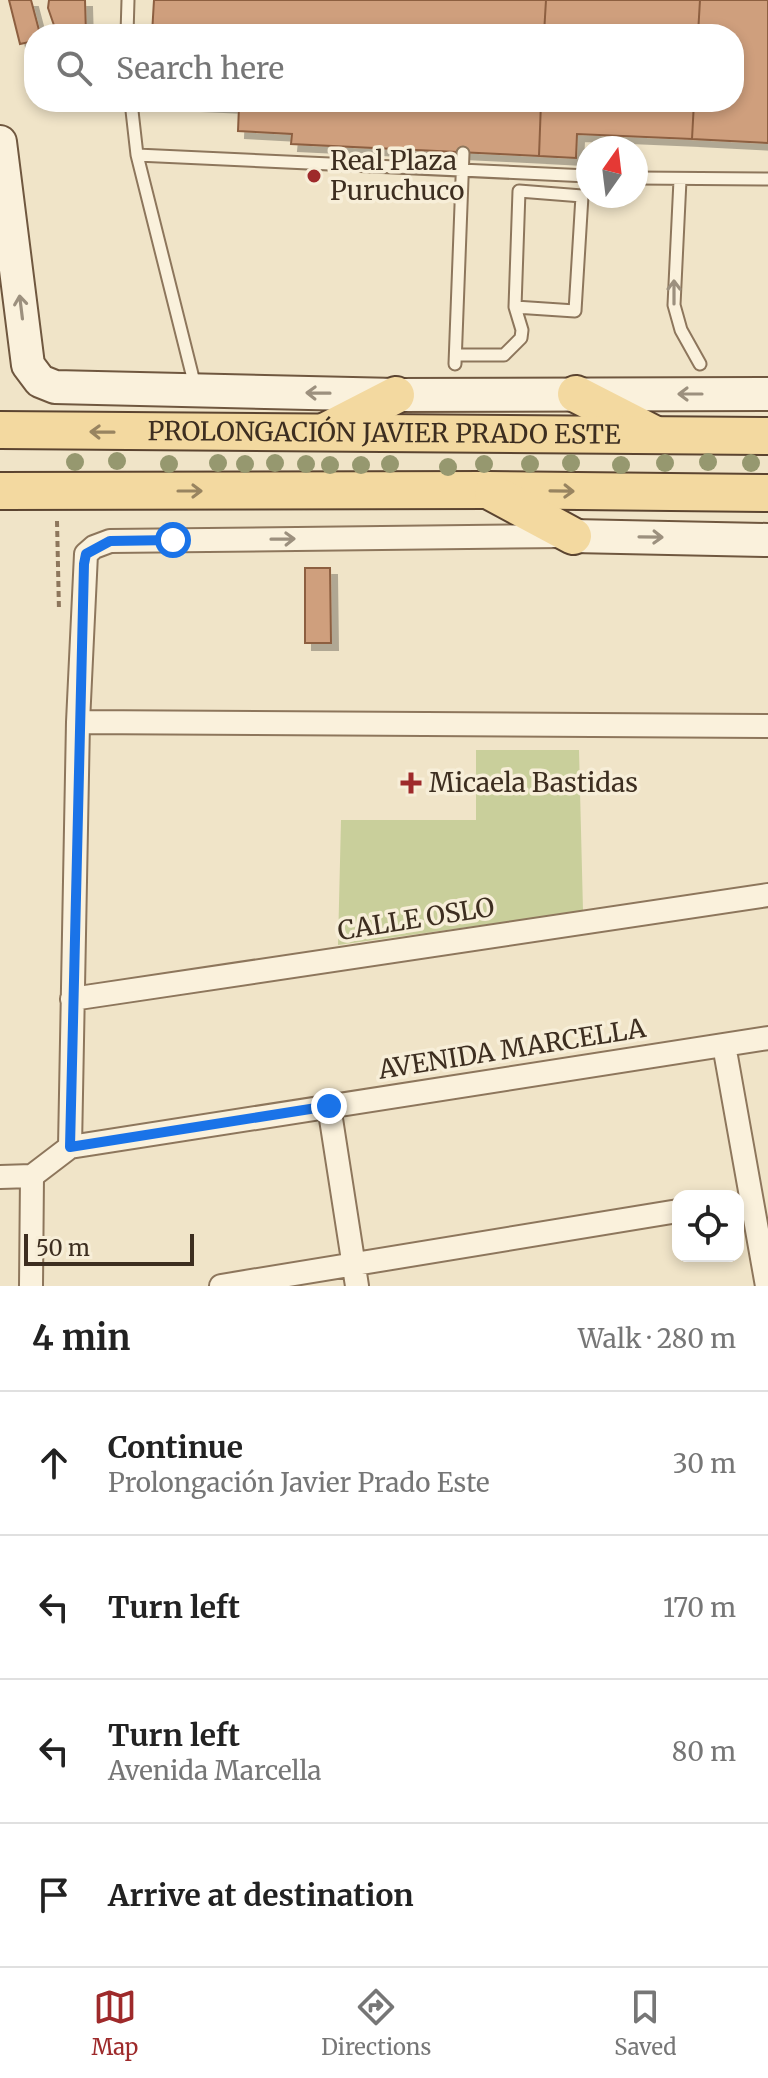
<!DOCTYPE html>
<html lang="en">
<head>
<meta charset="utf-8">
<style>
  body { margin:0; font-family:Merriweather,serif; background:#f2f2f2; color:#222 }
  .controls { position:absolute; right:24px; bottom:24px; display:grid; overflow:hidden; border-radius:16px; box-shadow:0 4px 12px #0003 }
  .controls button { width:72px; height:72px; display:grid; place-items:center; padding:0; border:0; border-bottom:2px solid #e0e0e0; background:#fff; color:#222; font:40px sans-serif }
  .compass { position:absolute; left:576px; top:136px; width:72px; height:72px; border-radius:50%; background:#fff; box-shadow:0 4px 12px #0003; rotate:14deg }
  .scale { position:absolute; left:24px; bottom:20px; width:170px; box-sizing:border-box; padding-left:8px; border:4px solid #3d2e20; border-top:0; font-size:22px; line-height:28px; white-space:nowrap; color:#3d2e20; -webkit-text-stroke:6px #f7eed8; paint-order:stroke }
  .stop { position:absolute; width:24px; height:24px; margin:-18px; border:6px solid #1a73e8; border-radius:50%; background:#fff }
  .stop.end { background:#1a73e8; border-color:#fff; box-shadow:0 2px 8px #0008 }
  .list { margin:0; padding:0; list-style:none }
  h2 { display:flex; justify-content:space-between; align-items:center; height:104px; margin:0; padding:0 32px; font-size:34px }
  h2 small { font-size:26px; font-weight:400; color:#767676 }
  .list li { display:grid; grid-template-columns:52px 1fr auto; gap:24px; align-items:center; box-sizing:border-box; height:144px; padding:0 32px; border-top:2px solid #e0e0e0 }
  .list b { display:block; font-size:30px; white-space:nowrap }
  .list p { margin:0; font-size:26px; white-space:nowrap; color:#767676 }
  .list em { font-size:26px; font-style:normal; color:#767676 }
  .icon { flex:none; width:44px; height:44px; fill:none; stroke:currentColor; stroke-width:2; stroke-linecap:round; stroke-linejoin:round }
  .map { position:relative; flex:none; width:768px; height:1286px; overflow:hidden }
  .search { position:absolute; background:#fff; box-shadow:0 4px 12px #0003; left:24px; right:24px; top:24px; height:88px; display:flex; align-items:center; gap:20px; box-sizing:border-box; padding:0 28px; border-radius:32px; color:#767676; font-size:30px }
  .sheet { height:680px; background:#fff }
  nav { display:flex; justify-content:space-around; align-items:center; box-sizing:border-box; height:112px; border-top:2px solid #e0e0e0; background:#fff; font-size:22px; color:#767676 }
  nav a { display:grid; justify-items:center; gap:4px }
  nav .on { color:#9e2a2b }
  .map>svg:first-child { display:block }
  .green { fill:#c9cf9b }
  .building { fill:#cf9f7d; stroke:#8d5f41; stroke-width:2; filter:url(#shadow) }
  .lines { fill:none; stroke-linecap:round; stroke-linejoin:round }
  .lane-casing { stroke:#8d765c; stroke-width:15 }
  .street-casing { stroke:#8d765c; stroke-width:26 }
  .secondary-casing { stroke:#6f573f; stroke-width:36 }
  .primary-casing { stroke:#5b4430; stroke-width:40 }
  .path { stroke:#8d765c; stroke-width:4; stroke-dasharray:6 4; stroke-linecap:butt }
  .lane { stroke:#faf1dc; stroke-width:11 }
  .street { stroke:#faf1dc; stroke-width:22 }
  .secondary { stroke:#faf1dc; stroke-width:32 }
  .primary { stroke:#f3d9a0; stroke-width:36 }
  .tree { fill:#96986f }
  .oneway { stroke:#9c907e }
  .oneway2 { stroke:#988460 }
  .route { stroke:#1a73e8; stroke-width:10 }
  .poi-dot { fill:#9e2a2b; stroke:#f7eed8; stroke-width:3 }
  .labels { text-anchor:middle; stroke-width:7; stroke-linejoin:round; paint-order:stroke }
  .poi-label { font-size:26px; fill:#3d2e20; stroke:#f7eed8; text-anchor:start }
  .street-label { font-size:26px; fill:#3d2e20; stroke:#f7eed8 }
</style>
</head>
<body>
<div class="map">
<svg width="768" height="1286" viewBox="0 0 768 1286">
  <defs>
    <filter id="shadow"><feDropShadow dx="7" dy="7" stdDeviation="0" flood-color="#0004"/></filter>
  </defs>
  <rect width="100%" height="100%" fill="#f0e4c8"/>
  <path class="green" d="M476,750h103l4,161 -245,34 3,-125h135z"/>
  <path class="building" d="M9,0h22l9,34h-6v7l-14,3z
    M49,0h36l1,34h-29l-9,-26z
    M154,0h392l-2,34h-392z
    M546,0h154l-2,34h-154z
    M700,0h68v143l-76,-4 2,-37h40v-68h-36z
    M149,102h392l-2,54 -248,-12 1,-10 -54,-3 1,-25z
    M541,102h153l-2,37 -115,-5 -1,24 -37,-2z
    M305,568h25l1,75h-26z"/>
  <g class="lines">
    <defs>
      <path id="lane" d="M127,34l1,-34
        M131,102l6,53 58,231
        M137,155l451,21
        M636,178l132,1
        M680,180l-6,125 7,25 19,34
        M456,355h48l17,-17 1,-8 -7,-23 4,-116 63,5 -7,115 -60,-4
        M455,364l8,-211"/>
      <path id="street" d="M78,722l690,4
        M72,999l696,-104
        M724,1045l43,241
        M329,1106l28,180
        M70,1147l8,-425 8,-168 8,-7 16,-6 454,-5
        M0,1177l32,-1
        M31,1286l1,-110 38,-29 698,-109
        M221,1286l457,-75"/>
      <path id="secondary" d="M0,142l28,223 12,16 15,6 341,8 372,-1
        M573,536l195,4"/>
      <g id="primary">
        <path d="M576,394l76,39"/>
        <path id="s1" d="M0,430l768,6"/>
        <path d="M326,431l70,-36"/>
        <path d="M0,491l488,-1 280,3"/>
        <path d="M493,493l80,43"/>
      </g>
    </defs>
    <use href="#lane" class="lane-casing"/>
    <use href="#street" class="street-casing"/>
    <use href="#secondary" class="secondary-casing"/>
    <use href="#primary" class="primary-casing"/>
    <path class="path" d="M57,521l2,90"/>
    <use href="#lane" class="lane"/>
    <use href="#street" class="street"/>
    <use href="#secondary" class="secondary"/>
    <use href="#primary" class="primary"/>
  </g>
  <g class="tree">
    <circle cx="117" cy="461" r="9"/>
    <circle cx="75" cy="462" r="9"/>
    <circle cx="708" cy="462" r="9"/>
    <circle cx="218" cy="463" r="9"/>
    <circle cx="275" cy="463" r="9"/>
    <circle cx="571" cy="463" r="9"/>
    <circle cx="665" cy="463" r="9"/>
    <circle cx="751" cy="463" r="9"/>
    <circle cx="169" cy="464" r="9"/>
    <circle cx="245" cy="464" r="9"/>
    <circle cx="306" cy="464" r="9"/>
    <circle cx="390" cy="464" r="9"/>
    <circle cx="484" cy="464" r="9"/>
    <circle cx="530" cy="464" r="9"/>
    <circle cx="330" cy="465" r="9"/>
    <circle cx="361" cy="465" r="9"/>
    <circle cx="621" cy="465" r="9"/>
    <circle cx="448" cy="467" r="9"/>
  </g>
  <defs><path id="oneway-shaft" d="M-6 0H5M1.5-3L5.5 0L1.5 3" fill="none" stroke-width="1.6" stroke-linecap="round" stroke-linejoin="round" transform="scale(2)"/></defs>
  <g class="oneway">
    <use href="#oneway-shaft" transform="translate(674 292) rotate(-90)"/>
    <use href="#oneway-shaft" transform="translate(21 307) rotate(-97)"/>
    <use href="#oneway-shaft" transform="translate(318 393) rotate(-179)"/>
    <use href="#oneway-shaft" transform="translate(690 394) rotate(180)"/>
    <use href="#oneway-shaft" transform="translate(651 537) rotate(1)"/>
    <use href="#oneway-shaft" transform="translate(283 539) rotate(-1)"/>
  </g>
  <g class="oneway2">
    <use href="#oneway-shaft" transform="translate(102 432) rotate(-179)"/>
    <use href="#oneway-shaft" transform="translate(190 491)"/>
    <use href="#oneway-shaft" transform="translate(562 491) rotate(1)"/>
  </g>
  <g class="lines">
    <path class="route" d="M173,540l-63,1 -24,13 -2,10 -14,583 259,-41"/>
  </g>
  <g class="poi-dot">
    <circle cx="314" cy="176" r="8"/>
    <path d="M407 771h8v8h8v8h-8v8h-8v-8h-8v-8h8z"/>
  </g>
  <g class="labels">
    <g class="poi-label">
      <text x="330" y="170">Real Plaza<tspan x="330" dy="30">Puruchuco</tspan></text>
      <text x="429" y="792">Micaela Bastidas</text>
    </g>
    <g class="street-label">
      <text dy="9" stroke="none"><textPath href="#s1" startOffset="384">PROLONGACIÓN JAVIER PRADO ESTE</textPath></text>
      <text transform="translate(416 919) rotate(-9)" y="9">CALLE OSLO</text>
      <text transform="translate(512 1049) rotate(-9)" y="9">AVENIDA MARCELLA</text>
    </g>
  </g>
</svg>
<div class="controls">
<button><svg class="icon" aria-label="locate" viewBox="0 0 24 24"><circle cx="12" cy="12" r="6"/><path d="M12 2v4M12 18v4M2 12h4M18 12h4"/></svg></button>
</div>
<svg class="compass" viewBox="-18 -18 36 36"><path d="M0-13l5 13h-10z" fill="#e53935"/><path d="M0 13l5-13h-10z" fill="#767676"/></svg>
<div class="scale">50 m</div>
<div class="stop" style="left:173px;top:540px"></div>
<div class="stop end" style="left:329px;top:1106px"></div>
<div class="search"><svg class="icon" aria-label="search" viewBox="0 0 24 24"><circle cx="10" cy="10" r="6"/><path d="M15 15l6 6"/></svg>Search here</div>
</div>
<section class="sheet">
<h2>4 min<small>Walk · 280 m</small></h2>
<ul class="list">
<li><svg class="icon" aria-label="ahead" viewBox="0 0 24 24"><path d="M12 20V5M6 11l6-6 6 6"/></svg><div><b>Continue</b><p>Prolongación Javier Prado Este</p></div><em>30 m</em></li>
<li><svg class="icon" aria-label="left" viewBox="0 0 24 24"><path d="M17 20v-9H6M10 6l-5 5 5 5"/></svg><div><b>Turn left</b></div><em>170 m</em></li>
<li><svg class="icon" aria-label="left" viewBox="0 0 24 24"><path d="M17 20v-9H6M10 6l-5 5 5 5"/></svg><div><b>Turn left</b><p>Avenida Marcella</p></div><em>80 m</em></li>
<li><svg class="icon" aria-label="arrive" viewBox="0 0 24 24"><path d="M6 21V4h12l-3 4 3 4H6"/></svg><div><b>Arrive at destination</b></div></li>
</ul>
</section>
<nav>
<a class="on"><svg class="icon" aria-label="map" viewBox="0 0 24 24"><path d="M3 6l6-2 6 2 6-2v14l-6 2-6-2-6 2zM9 4v14M15 6v14"/></svg>Map</a>
<a><svg class="icon" aria-label="directions" viewBox="0 0 24 24"><path d="M12 3l9 9-9 9-9-9zM9 14v-3h6M13 9l2 2-2 2"/></svg>Directions</a>
<a><svg class="icon" aria-label="saved" viewBox="0 0 24 24"><path d="M7 4h10v16l-5-4-5 4z"/></svg>Saved</a>
</nav>
</body>
</html>
